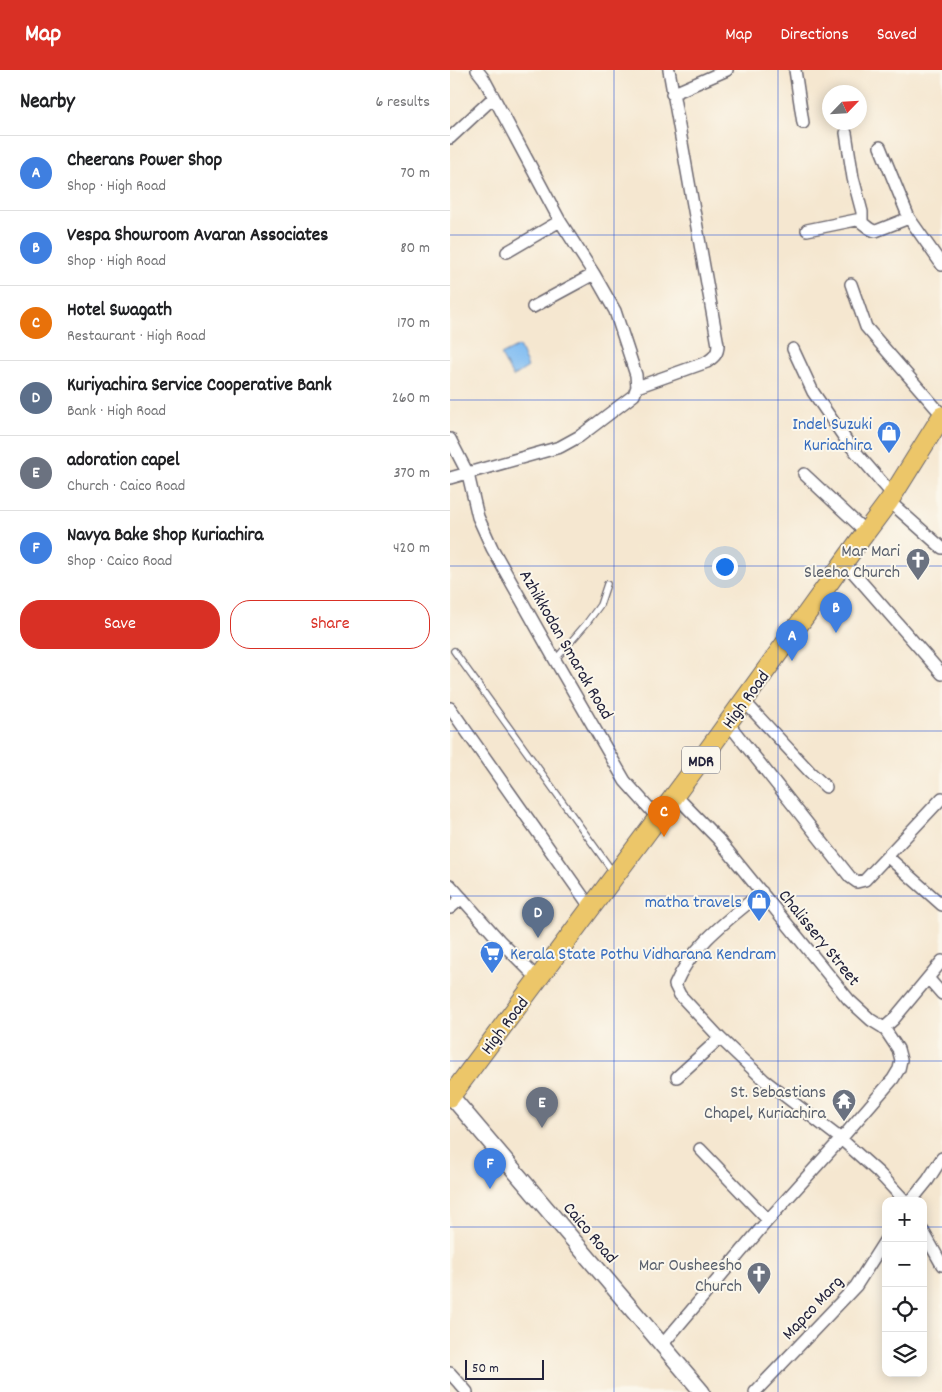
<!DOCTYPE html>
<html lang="en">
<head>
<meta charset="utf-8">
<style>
  body { margin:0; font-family:Dekko,sans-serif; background:#f6f6f6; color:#202124 }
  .controls { position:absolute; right:15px; bottom:15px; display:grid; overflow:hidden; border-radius:10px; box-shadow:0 2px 12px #0003 }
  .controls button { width:45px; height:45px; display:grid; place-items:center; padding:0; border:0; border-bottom:1px solid #e0e0e0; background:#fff; color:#202124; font:25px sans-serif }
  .compass { position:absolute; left:372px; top:15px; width:45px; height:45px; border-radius:50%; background:#fff; box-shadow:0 2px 12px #0003; rotate:65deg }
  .scale { position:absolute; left:15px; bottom:12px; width:79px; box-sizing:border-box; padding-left:5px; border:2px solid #22223b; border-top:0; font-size:14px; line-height:18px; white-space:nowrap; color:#22223b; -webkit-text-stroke:4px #fbf7ec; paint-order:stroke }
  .you { position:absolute; left:274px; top:496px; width:18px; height:18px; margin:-12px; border:4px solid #fff; border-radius:50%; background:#1a73e8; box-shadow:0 0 0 8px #1a73e833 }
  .badge { display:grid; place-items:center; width:32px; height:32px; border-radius:50%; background:#d93025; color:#fff; font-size:16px; font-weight:700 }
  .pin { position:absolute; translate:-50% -41px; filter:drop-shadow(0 1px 2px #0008) }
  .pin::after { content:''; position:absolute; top:26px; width:18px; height:15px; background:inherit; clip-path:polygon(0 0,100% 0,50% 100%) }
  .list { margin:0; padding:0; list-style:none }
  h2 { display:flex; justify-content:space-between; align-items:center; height:65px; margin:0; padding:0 20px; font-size:21px }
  h2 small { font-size:16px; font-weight:400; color:#757577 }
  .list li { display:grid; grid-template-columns:32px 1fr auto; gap:15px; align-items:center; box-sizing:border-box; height:75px; padding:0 20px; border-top:1px solid #e0e0e0 }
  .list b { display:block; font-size:19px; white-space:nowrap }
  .list p { margin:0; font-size:16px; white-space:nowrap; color:#757577 }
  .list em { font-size:16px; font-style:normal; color:#757577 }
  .actions { display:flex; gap:10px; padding:15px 20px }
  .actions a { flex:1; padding:11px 0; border:1px solid #d93025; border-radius:20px; text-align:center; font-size:18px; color:#d93025 }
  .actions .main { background:#d93025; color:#fff }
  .icon { flex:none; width:28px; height:28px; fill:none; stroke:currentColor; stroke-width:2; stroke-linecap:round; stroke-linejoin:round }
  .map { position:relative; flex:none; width:492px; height:1322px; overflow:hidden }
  header { display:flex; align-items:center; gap:30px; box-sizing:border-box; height:70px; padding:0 25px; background:#d93025; color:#fff }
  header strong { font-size:24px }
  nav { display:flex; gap:28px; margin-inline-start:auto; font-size:18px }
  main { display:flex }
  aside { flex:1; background:#fff }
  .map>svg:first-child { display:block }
  .water { fill:#7fbcf2; stroke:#506f96 }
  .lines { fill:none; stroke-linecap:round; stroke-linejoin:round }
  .service-casing { stroke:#6c676f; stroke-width:8 }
  .minor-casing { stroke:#6c676f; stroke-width:14 }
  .tertiary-casing { stroke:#6c676f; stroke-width:18 }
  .primary-casing { stroke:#6c676f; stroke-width:21 }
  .service { stroke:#fff; stroke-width:5.5 }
  .minor { stroke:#fff; stroke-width:11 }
  .tertiary { stroke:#fff; stroke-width:15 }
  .primary { stroke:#ecc669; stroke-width:19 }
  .grid { fill:none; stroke:#1d4ed8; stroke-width:1; stroke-opacity:0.55 }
  .labels { text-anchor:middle; stroke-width:4; stroke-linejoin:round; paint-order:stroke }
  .shield { fill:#fbf7ec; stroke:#636270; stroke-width:1 }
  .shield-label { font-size:16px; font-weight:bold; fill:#22223b }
  .shop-label { font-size:18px; fill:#366cbe; stroke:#fbf7ec; text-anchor:end }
  .worship-label { font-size:18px; fill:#5b616d; stroke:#fbf7ec; text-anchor:end }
  .street-label { font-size:18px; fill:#22223b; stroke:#fbf7ec }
</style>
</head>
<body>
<header>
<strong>Map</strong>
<nav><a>Map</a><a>Directions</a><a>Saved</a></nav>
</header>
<main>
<aside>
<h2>Nearby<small>6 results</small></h2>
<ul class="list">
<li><span class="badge" style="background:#3f7fe0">A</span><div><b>Cheerans Power Shop</b><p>Shop · High Road</p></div><em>70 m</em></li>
<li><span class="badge" style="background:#3f7fe0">B</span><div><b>Vespa Showroom Avaran Associates</b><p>Shop · High Road</p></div><em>80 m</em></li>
<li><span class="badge" style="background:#e8710a">C</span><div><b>Hotel Swagath</b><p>Restaurant · High Road</p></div><em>170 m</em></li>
<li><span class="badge" style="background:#5c6f8a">D</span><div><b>Kuriyachira Service Cooperative Bank</b><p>Bank · High Road</p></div><em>260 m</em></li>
<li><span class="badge" style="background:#6b7280">E</span><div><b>adoration capel</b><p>Church · Caico Road</p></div><em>370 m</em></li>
<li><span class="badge" style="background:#3f7fe0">F</span><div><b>Navya Bake Shop Kuriachira</b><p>Shop · Caico Road</p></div><em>420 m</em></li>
</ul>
<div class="actions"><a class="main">Save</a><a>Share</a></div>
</aside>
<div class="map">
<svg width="492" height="1322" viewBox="0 0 492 1322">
  <rect width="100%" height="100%" fill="#fbf7ec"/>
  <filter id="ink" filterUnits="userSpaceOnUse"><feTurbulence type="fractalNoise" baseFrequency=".02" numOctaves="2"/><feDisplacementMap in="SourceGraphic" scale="10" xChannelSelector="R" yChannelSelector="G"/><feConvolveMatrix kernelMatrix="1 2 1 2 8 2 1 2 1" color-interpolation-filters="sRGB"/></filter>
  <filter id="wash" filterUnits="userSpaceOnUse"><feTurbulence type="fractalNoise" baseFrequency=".0096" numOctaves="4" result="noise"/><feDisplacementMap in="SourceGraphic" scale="20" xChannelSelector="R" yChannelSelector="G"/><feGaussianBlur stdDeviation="1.12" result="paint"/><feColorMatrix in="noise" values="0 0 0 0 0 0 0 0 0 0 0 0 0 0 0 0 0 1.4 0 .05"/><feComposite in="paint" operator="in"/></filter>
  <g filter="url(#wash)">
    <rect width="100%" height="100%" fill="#f5e7d0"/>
    <path class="water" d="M69,276l9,21 -15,10 -12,-22z"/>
  </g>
  <g filter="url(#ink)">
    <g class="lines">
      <defs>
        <path id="service" d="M4,581l159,221
          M105,590l31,-36 14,-19 7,-21"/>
        <path id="minor" d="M345,0l8,53
          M222,24l55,-24
          M396,63l7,45 9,34v10
          M0,68l43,-40
          M430,77l29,71
          M357,160l49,-10c9,2 11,10 20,11l33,-13 33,47
          M57,182l53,-31
          M401,214l15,43 76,88
          M83,237l61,-33
          M343,279l20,43 35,51 44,51
          M187,317l70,-25c7,-5 11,-8 11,-17l-49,-275
          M0,369l18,35 10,43 14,31 63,112 70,121 33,37
          M354,404l62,58
          M0,408l110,-31 20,-11 54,-41 3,-8 -1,-12 -21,-64 -21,-37 -34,-53 -76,-142 -7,-9
          M439,431l53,47
          M394,492l98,112
          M294,631l66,71 16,15
          M0,638l141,200
          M278,653l122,154 7,5 8,-2 77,-82
          M225,725l43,44 131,161 22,20 13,8 14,21 3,11 -2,9 -6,10 -52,60 -77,-59 -44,-42 -40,-43 -5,-10c16,-39 55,-67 87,-93
          M438,787l54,48
          M0,815l49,55 39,39
          M0,838l12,-10
          M478,908l14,16
          M434,958l9,-8 49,-59
          M227,1007l43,-39
          M250,1079l68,71
          M461,1131l17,-21 14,-22
          M473,1161l19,34
          M212,1275l106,-125 73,-81 38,34 26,28
          M0,1303l17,19
          M305,1322l101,-106 30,-47"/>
        <path id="tertiary" d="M1,1026l251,296"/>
        <path id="primary" d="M0,1027l251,-337 156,-216 32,-43 53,-85"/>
      </defs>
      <use href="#service" class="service-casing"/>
      <use href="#minor" class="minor-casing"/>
      <use href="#tertiary" class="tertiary-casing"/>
      <use href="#primary" class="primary-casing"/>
      <use href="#service" class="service"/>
      <use href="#minor" class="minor"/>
      <use href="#tertiary" class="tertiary"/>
      <use href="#primary" class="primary"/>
    </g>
  </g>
  <path class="grid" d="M164,0v1322M328,0v1322M0,165h492M0,330h492M0,496h492M0,661h492M0,826h492M0,991h492M0,1157h436M473,1157h19"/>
  <defs>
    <symbol id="shop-pin" viewBox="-11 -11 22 30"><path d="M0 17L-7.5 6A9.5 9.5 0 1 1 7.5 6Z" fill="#3f7fe0" stroke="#fbf7ec"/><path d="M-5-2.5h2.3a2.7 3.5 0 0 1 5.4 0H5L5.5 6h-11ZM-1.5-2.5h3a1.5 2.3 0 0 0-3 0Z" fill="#fff"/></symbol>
    <symbol id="church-pin" viewBox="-11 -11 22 30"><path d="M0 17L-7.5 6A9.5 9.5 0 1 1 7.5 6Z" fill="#6b7280" stroke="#fbf7ec"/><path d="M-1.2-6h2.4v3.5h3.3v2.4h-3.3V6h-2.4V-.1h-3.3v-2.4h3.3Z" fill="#fff"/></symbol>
    <symbol id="supermarket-pin" viewBox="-11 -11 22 30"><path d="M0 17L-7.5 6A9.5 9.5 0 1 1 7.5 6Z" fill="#3f7fe0" stroke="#fbf7ec"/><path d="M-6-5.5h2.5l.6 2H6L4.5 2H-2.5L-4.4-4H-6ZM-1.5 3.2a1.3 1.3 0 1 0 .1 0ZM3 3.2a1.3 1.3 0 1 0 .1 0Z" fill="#fff"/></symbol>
    <symbol id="temple-pin" viewBox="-11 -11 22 30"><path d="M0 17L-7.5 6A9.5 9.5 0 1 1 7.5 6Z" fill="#6b7280" stroke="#fbf7ec"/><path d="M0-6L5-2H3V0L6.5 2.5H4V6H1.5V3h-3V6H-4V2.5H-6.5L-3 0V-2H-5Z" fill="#fff"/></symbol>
  </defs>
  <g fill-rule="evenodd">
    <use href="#shop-pin" x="425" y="349" width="28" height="38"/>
    <use href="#church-pin" x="454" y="476" width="28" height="38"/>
    <use href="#shop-pin" x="295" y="817" width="28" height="38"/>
    <use href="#supermarket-pin" x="28" y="869" width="28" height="38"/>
    <use href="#temple-pin" x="380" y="1017" width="28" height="38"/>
    <use href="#church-pin" x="295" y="1190" width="28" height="38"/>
  </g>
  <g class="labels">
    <rect class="shield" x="232" y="676.5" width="38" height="27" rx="4"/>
    <g class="shield-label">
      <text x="251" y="696">MDR</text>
    </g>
    <g class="shop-label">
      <text x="422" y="359">Indel Suzuki<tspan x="422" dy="21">Kuriachira</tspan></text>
      <text x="292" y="837">matha travels</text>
      <text x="60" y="889" text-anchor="start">Kerala State Pothu Vidharana Kendram</text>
    </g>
    <g class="worship-label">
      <text x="450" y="486">Mar Mari<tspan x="450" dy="21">Sleeha Church</tspan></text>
      <text x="376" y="1027">St. Sebastians<tspan x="376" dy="21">Chapel, Kuriachira</tspan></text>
      <text x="292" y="1200">Mar Ousheesho<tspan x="292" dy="21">Church</tspan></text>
    </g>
    <g class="street-label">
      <text transform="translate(117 574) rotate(60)" y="6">Azhikkodan Smarak Road</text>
      <text transform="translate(295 629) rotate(-54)" y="6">High Road</text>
      <text transform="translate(370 867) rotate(51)" y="6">Chalissery Street</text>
      <text transform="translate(54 955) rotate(-53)" y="6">High Road</text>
      <text transform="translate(141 1162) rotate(50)" y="6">Caico Road</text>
      <text transform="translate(362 1237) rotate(-47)" y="6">Mapco Marg</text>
    </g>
  </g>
</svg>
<div class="controls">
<button>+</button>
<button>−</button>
<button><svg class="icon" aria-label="locate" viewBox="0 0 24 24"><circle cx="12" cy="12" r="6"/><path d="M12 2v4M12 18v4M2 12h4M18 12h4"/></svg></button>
<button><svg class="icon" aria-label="layers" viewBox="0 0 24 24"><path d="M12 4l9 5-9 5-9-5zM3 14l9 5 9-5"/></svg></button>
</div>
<svg class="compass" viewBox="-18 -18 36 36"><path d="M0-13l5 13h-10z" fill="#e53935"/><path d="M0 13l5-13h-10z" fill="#757577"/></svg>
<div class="scale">50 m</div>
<div class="you"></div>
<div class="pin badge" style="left:342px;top:591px;background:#3f7fe0">A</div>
<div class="pin badge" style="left:386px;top:563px;background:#3f7fe0">B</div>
<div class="pin badge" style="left:214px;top:767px;background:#e8710a">C</div>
<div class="pin badge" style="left:88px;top:868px;background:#5c6f8a">D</div>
<div class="pin badge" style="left:92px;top:1058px;background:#6b7280">E</div>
<div class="pin badge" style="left:40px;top:1119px;background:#3f7fe0">F</div>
</div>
</main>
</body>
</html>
